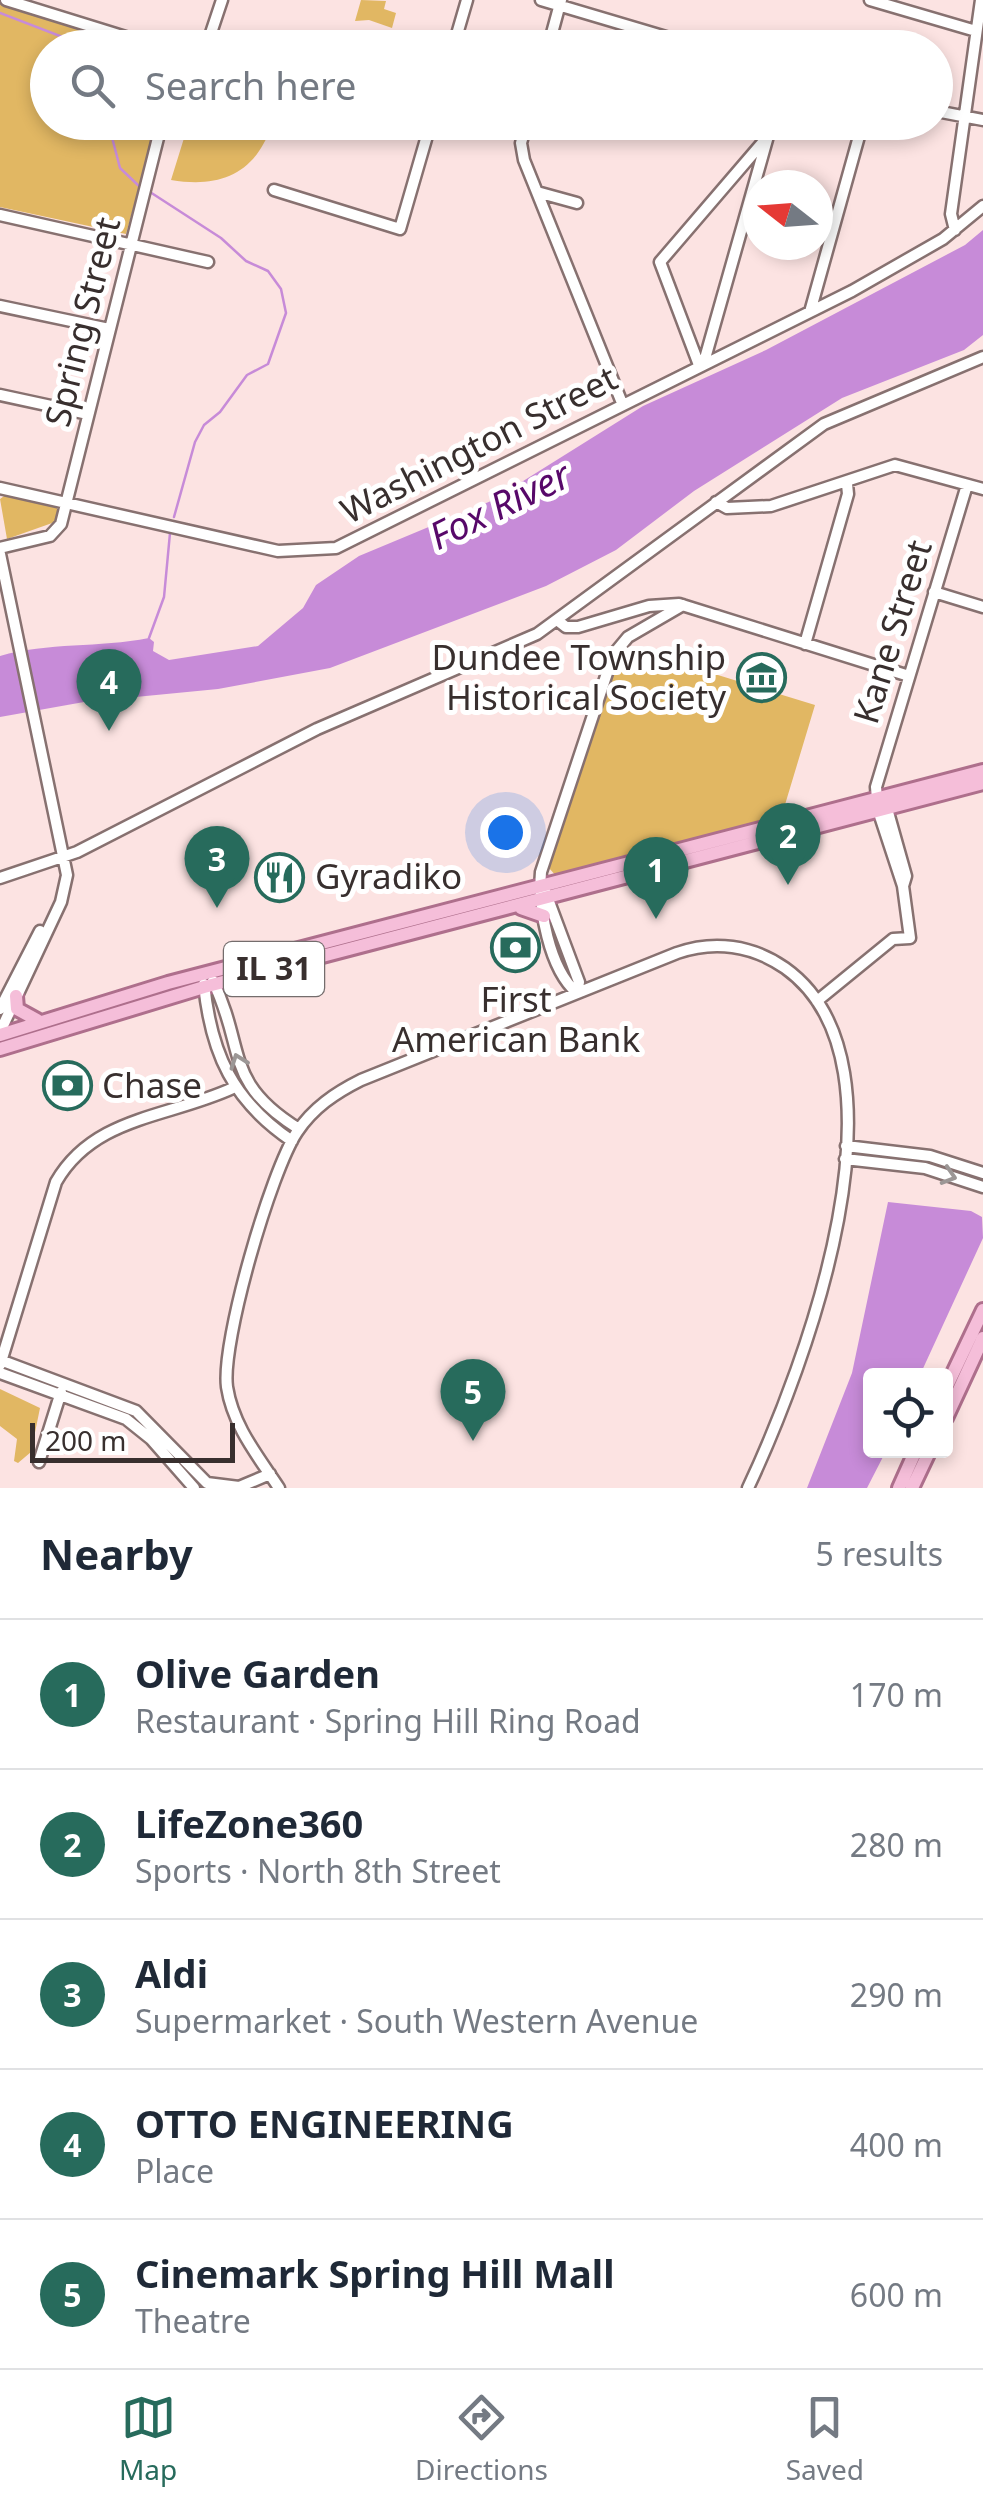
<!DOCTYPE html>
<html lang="en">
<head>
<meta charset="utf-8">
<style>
  body { margin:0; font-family:"Noto Sans",sans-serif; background:#f2f2f3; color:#1f2937 }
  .controls { position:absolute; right:30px; bottom:30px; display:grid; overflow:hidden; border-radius:10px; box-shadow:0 5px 15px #0003 }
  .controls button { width:90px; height:90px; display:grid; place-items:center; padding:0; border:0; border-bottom:2px solid #e0e1e3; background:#fff; color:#1f2937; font:50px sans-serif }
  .compass { position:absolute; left:743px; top:170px; width:90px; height:90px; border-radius:50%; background:#fff; box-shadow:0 5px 15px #0003; rotate:287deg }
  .scale { position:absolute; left:30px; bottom:25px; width:205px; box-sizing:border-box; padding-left:10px; border:5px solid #382f2e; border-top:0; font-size:28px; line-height:35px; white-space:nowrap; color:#382f2e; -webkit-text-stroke:8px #fff; paint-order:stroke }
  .you { position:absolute; left:505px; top:832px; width:35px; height:35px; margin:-25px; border:8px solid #fff; border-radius:50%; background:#1a73e8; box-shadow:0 0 0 15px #1a73e833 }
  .badge { display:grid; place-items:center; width:65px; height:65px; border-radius:50%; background:#276b5c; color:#fff; font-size:32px; font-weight:700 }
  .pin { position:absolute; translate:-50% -82px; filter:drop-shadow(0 2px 5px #0008) }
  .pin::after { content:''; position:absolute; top:52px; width:35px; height:30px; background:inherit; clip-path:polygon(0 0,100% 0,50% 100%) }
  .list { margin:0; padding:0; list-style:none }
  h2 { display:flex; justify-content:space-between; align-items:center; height:130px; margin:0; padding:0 40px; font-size:42px }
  h2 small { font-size:32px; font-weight:400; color:#747a83 }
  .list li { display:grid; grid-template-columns:65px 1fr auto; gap:30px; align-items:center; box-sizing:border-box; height:150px; padding:0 40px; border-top:2px solid #e0e1e3 }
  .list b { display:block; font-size:38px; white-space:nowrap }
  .list p { margin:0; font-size:32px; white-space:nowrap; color:#747a83 }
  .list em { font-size:32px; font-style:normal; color:#747a83 }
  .icon { flex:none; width:55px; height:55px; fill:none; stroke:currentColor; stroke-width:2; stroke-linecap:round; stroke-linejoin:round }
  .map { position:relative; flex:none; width:983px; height:1488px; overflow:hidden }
  .search { position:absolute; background:#fff; box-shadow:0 5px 15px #0003; left:30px; right:30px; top:30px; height:110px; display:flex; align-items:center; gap:25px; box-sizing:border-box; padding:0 35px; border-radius:55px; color:#747a83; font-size:38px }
  .sheet { height:880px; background:#fff }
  nav { display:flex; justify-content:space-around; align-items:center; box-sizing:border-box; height:140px; border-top:2px solid #e0e1e3; background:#fff; font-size:28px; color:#747a83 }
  nav a { display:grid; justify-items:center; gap:5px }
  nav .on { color:#276b5c }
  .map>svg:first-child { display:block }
  .green { fill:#e1b763 }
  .water { fill:#c78bd8 }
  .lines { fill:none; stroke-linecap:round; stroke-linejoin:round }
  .stream { stroke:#c78bd8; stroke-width:2.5 }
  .minor-casing { stroke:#877170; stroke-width:15 }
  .major-casing { stroke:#ae6f8c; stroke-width:18 }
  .minor { stroke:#fff; stroke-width:10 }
  .major { stroke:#f5bed9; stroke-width:12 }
  .oneway { stroke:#9c9796 }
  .labels { text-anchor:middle; stroke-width:10; stroke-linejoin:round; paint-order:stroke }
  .shield { fill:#fff; stroke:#746d6d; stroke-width:2.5 }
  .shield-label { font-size:32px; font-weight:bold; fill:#382f2e }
  .street-label { font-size:35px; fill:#382f2e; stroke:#fff }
  .poi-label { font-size:35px; fill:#382f2e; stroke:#fff; text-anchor:start }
  .water-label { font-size:38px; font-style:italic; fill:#570869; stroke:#fff }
</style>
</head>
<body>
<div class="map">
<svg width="983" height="1488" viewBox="0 0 983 1488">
  <rect width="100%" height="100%" fill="#fce3e2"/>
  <path class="green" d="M361,0l25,1 -2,8 12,4 -4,15 -23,-8 -14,1z
    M0,2l140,45 -92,1v74l109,1 -31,111 -126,-27z
    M189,122l67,1 15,4c-17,48 -52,61 -100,53z
    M7,494l48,11 4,6 -4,11 -48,17 -7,-40z
    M624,646l191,59 -34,113 -224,59 -8,-9 67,-208z
    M0,1389l40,19 -9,44 -13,11 -4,-2 3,-22 -17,-13z"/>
  <path class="water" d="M983,230v105l-19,15 -122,48 -148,93 -78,59 -70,36 -216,82 -112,21 -134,13 -84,15v-61c48,-14 99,-8 149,-18l5,4 -1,9 16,9 89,-14 45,-38 13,-23 43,-29 132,-55 152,-95 123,-56 199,-105z
    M888,1202l83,9 11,6 1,21 -63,137 -50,1v74l16,1 -19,37h-60l45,-115z"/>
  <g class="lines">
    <path class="stream" d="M0,13l91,35
      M108,122l12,46 20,19
      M150,192l71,46 25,23 22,10 13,18 5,24 -18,51 -21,11 -27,37 -16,13 -9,17 -21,75
      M149,638l15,-41 6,-64"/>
    <defs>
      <path id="minor" d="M6,0l155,48
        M541,0l162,48
        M870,0l106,31
        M206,48l16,-48
        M453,48l14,-48
        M548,48l13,-48
        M936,111l47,9
        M408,122l22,6
        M527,122l-6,21 3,17 98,243
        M626,122l29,9
        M274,190l126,39 31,-107
        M537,192l40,11
        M0,215l208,47
        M955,230l-4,-16 30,-214
        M0,306l109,23
        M810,312l53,-190
        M704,362l68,-240
        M699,365l-39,-103 109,-127
        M0,395l88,19
        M0,488l278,63 58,-3 516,-257 91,-52 40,-33
        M716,502l11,6 44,-2 124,-41 88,24
        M0,548l50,-12 11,-12 101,-402
        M0,554l67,321 -6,27 -61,130
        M934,592l49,15
        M557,620l9,7h12l71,-21 30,-2 230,72
        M805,644l43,-150 -1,-10
        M886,805l20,71 -3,10
        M0,878l77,-26 240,-123 220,-95 287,-210 159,-67
        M545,891l34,91 -2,11
        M213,981c33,68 10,101 86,148
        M204,984c7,70 29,117 88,157
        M577,993c-28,-24 -39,-86 -36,-121l72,-217 15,-18 55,-32
        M817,1001l76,-62 17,-1 -7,-52 -25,-76 -2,-23 91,-302
        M0,1009l40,-78
        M846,1146l84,10 53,17
        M845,1159l80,9 58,19
        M0,1360l136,51 71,72 32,4 31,-13
        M0,1365l56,-183c38,-66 112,-64 177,-94
        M0,1373l126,46 25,20 43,49
        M39,1462l22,-70
        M279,1488c-21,-32 -46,-62 -52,-101 -6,-45 44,-216 70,-255 16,-24 38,-39 64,-52l316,-127c37,-13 75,-8 108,15 135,96 19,401 -37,520"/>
      <path id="major" d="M521,908l23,8
        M16,996l1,13 20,11
        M0,1035l168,-52 815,-212
        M0,1049l204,-62 779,-204
        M946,1388l37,-78
        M946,1418l37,-80
        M899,1488l17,-38
        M912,1488l18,-38"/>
    </defs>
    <use href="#minor" class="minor-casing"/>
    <use href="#major" class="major-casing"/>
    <use href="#minor" class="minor"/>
    <use href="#major" class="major"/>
  </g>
  <defs><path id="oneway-chevron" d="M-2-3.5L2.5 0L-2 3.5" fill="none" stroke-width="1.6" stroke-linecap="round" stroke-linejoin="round" transform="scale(2.5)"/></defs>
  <g class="oneway">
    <use href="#oneway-chevron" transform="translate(238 1061) rotate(-110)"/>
    <use href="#oneway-chevron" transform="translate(949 1176) rotate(17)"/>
  </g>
  <defs>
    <symbol id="museum-ring" viewBox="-11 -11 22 22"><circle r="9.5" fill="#fff" stroke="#276b5c" stroke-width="1.5"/><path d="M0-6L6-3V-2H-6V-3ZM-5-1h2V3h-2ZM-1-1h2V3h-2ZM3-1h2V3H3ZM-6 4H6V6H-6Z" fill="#276b5c"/></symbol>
    <symbol id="restaurant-ring" viewBox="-11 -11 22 22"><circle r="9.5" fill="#fff" stroke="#276b5c" stroke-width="1.5"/><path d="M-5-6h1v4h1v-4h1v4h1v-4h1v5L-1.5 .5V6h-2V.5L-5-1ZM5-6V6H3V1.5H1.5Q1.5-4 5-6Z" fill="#276b5c"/></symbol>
    <symbol id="bank-ring" viewBox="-11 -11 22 22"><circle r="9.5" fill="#fff" stroke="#276b5c" stroke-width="1.5"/><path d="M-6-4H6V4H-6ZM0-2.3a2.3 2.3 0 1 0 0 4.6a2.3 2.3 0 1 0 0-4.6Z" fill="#276b5c"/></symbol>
  </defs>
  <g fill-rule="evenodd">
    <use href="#museum-ring" x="734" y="650" width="55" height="55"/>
    <use href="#restaurant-ring" x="252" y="850" width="55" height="55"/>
    <use href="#bank-ring" x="488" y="920" width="55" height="55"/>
    <use href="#bank-ring" x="40" y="1058" width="55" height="55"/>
  </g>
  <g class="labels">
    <rect class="shield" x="224" y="942" width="100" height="54" rx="8"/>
    <g class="shield-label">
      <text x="274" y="980">IL 31</text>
    </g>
    <g class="street-label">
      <text transform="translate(83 322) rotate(-76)" y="12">Spring Street</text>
      <text transform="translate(479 445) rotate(-27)" y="12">Washington Street</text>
      <text transform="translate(893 632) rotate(-73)" y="12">Kane Street</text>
    </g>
    <g class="poi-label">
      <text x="726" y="670" text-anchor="end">Dundee Township<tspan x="726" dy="40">Historical Society</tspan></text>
      <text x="315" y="889">Gyradiko</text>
      <text x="516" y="1012" text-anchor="middle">First<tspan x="516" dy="40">American Bank</tspan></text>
      <text x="102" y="1098">Chase</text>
    </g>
    <g class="water-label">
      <text transform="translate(500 506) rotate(-26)" y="13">Fox River</text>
    </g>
  </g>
</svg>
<div class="controls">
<button><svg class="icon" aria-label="locate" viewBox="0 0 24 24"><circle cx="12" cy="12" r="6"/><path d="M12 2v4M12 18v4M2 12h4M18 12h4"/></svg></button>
</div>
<svg class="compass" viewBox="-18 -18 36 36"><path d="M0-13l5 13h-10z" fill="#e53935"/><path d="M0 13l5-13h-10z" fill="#747a83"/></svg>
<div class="scale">200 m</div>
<div class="you"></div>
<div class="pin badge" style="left:656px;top:919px">1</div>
<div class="pin badge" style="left:788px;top:885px">2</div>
<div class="pin badge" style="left:217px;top:908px">3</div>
<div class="pin badge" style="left:109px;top:731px">4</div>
<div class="pin badge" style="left:473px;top:1441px">5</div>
<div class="search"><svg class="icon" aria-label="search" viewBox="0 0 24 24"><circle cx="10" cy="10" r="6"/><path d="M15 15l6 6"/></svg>Search here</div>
</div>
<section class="sheet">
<h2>Nearby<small>5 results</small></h2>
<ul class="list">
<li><span class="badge">1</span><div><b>Olive Garden</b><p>Restaurant · Spring Hill Ring Road</p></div><em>170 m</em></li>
<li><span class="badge">2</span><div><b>LifeZone360</b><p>Sports · North 8th Street</p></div><em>280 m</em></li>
<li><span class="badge">3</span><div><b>Aldi</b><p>Supermarket · South Western Avenue</p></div><em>290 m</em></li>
<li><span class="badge">4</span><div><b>OTTO ENGINEERING</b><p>Place</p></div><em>400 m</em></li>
<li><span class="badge">5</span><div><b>Cinemark Spring Hill Mall</b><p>Theatre</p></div><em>600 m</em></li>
</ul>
</section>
<nav>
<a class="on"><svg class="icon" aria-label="map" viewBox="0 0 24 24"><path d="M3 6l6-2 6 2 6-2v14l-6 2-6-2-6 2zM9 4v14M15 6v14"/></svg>Map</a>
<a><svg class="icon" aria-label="directions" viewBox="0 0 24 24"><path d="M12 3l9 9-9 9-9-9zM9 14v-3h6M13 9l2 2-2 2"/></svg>Directions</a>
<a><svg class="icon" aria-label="saved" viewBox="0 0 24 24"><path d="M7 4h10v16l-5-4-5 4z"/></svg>Saved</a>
</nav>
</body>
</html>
